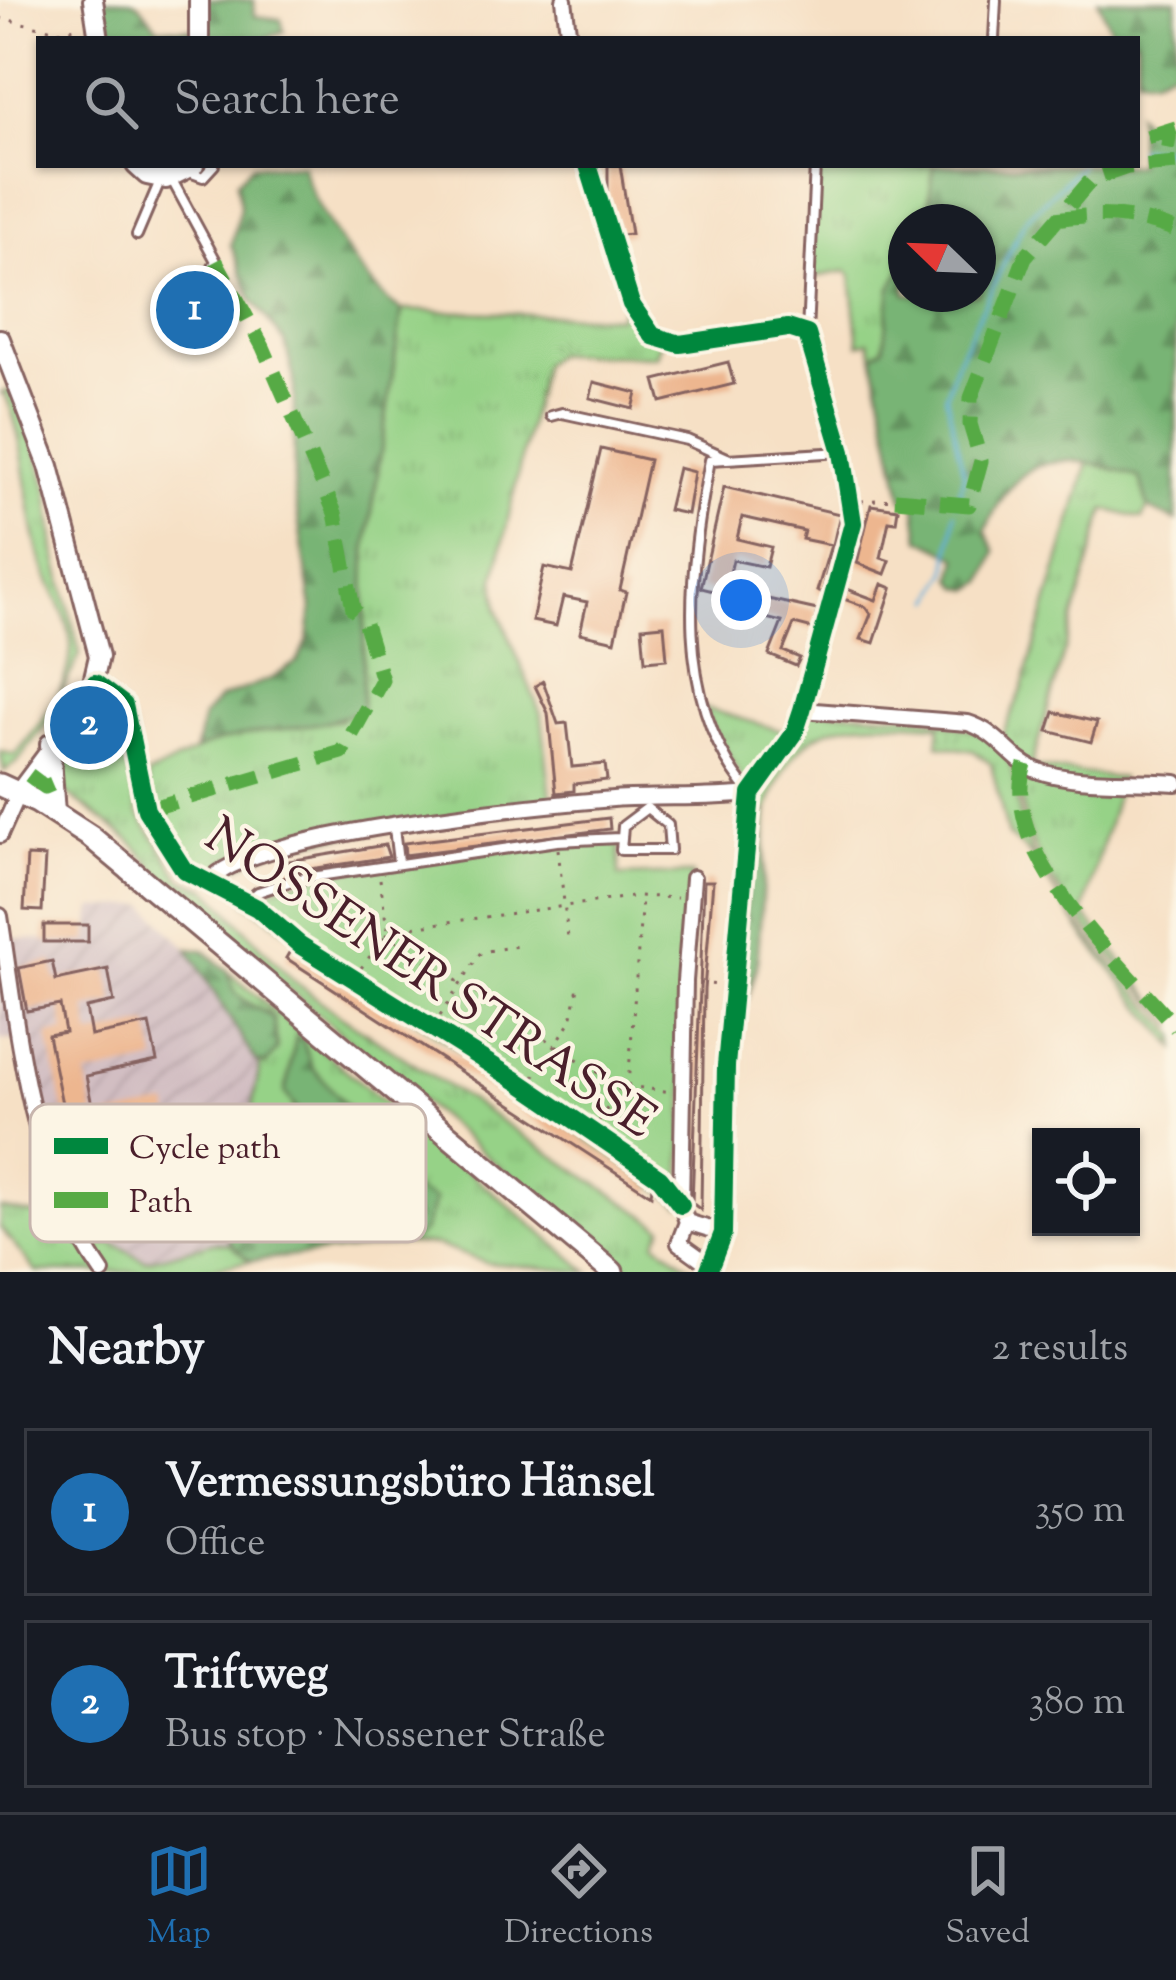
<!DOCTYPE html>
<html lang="en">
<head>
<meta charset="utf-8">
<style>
  body { margin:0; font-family:"Sorts Mill Goudy",serif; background:#20242c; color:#f1f3f6 }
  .controls { position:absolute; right:36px; bottom:36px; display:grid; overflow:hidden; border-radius:0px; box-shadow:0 3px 9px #0004 }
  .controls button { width:108px; height:108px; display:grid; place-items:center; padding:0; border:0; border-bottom:3px solid #363941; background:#171b24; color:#f1f3f6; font:60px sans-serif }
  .compass { position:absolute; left:888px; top:204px; width:108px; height:108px; border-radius:50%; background:#171b24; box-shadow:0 3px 9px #0004; rotate:293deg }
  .you { position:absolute; left:741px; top:600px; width:42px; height:42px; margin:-30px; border:9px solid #fff; border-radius:50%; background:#1a73e8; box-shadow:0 0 0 18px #1a73e833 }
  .badge { display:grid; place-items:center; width:78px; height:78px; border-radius:50%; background:#1f6fb2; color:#fff; font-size:39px; font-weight:700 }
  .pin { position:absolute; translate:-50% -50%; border:6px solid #fff; box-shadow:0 3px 12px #0006 }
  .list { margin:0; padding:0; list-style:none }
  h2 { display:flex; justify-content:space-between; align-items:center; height:156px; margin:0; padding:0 48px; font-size:51px }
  h2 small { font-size:39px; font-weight:400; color:#9ea1a6 }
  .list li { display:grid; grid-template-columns:78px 1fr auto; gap:36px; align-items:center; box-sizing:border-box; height:168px; margin:0 24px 24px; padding:0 24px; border:3px solid #363941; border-radius:0px }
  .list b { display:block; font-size:45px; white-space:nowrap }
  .list p { margin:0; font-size:39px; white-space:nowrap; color:#9ea1a6 }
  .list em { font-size:39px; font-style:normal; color:#9ea1a6 }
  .icon { flex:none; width:66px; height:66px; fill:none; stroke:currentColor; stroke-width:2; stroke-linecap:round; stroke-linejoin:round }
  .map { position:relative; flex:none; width:1176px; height:1272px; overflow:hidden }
  .search { position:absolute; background:#171b24; box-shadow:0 3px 9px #0004; left:36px; right:36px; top:36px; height:132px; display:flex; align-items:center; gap:30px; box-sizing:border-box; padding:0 42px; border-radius:0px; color:#9ea1a6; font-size:45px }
  .sheet { height:540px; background:#171b24 }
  nav { display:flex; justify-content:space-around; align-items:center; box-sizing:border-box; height:168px; border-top:3px solid #363941; background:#171b24; font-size:33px; color:#9ea1a6 }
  nav a { display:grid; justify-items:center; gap:6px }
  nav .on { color:#1f6fb2 }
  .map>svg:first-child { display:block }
  .industrial { fill:url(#industrial-furrows) }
  .grass { fill:url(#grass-tufts); stroke:#707859; stroke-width:3 }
  .forest { fill:url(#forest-firs); stroke:#616a50; stroke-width:3 }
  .garden { fill:#96d287; stroke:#707859; stroke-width:3 }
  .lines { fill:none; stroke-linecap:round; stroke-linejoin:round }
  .stream { stroke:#61b0db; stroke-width:3 }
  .building { fill:#edb68f }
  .service-casing { stroke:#866361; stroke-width:14 }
  .minor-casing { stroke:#866361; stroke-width:20 }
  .tertiary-casing { stroke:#866361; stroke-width:24 }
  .primary-casing { stroke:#866361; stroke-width:27 }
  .path { stroke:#866361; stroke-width:3; stroke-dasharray:3 9; stroke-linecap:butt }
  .service { stroke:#fff; stroke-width:8 }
  .minor { stroke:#fff; stroke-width:14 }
  .tertiary { stroke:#fff; stroke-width:18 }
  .primary { stroke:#fff; stroke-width:21 }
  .quiet { stroke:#57aa44; stroke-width:15; stroke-dasharray:30 15; stroke-linecap:butt }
  .cycleway-casing { stroke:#fcf5e5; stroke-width:26 }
  .cycleway { stroke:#00873e; stroke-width:18 }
  .labels { text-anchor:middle; stroke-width:9; stroke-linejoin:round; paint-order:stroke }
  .street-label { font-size:51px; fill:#4a1f2b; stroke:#fcf5e5 }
  .key { fill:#fcf5e5; stroke:#c7b5ad; stroke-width:3 }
  .key-label { font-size:33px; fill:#4a1f2b }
</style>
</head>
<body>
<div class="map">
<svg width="1176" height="1272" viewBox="0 0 1176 1272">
  <defs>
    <pattern id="industrial-furrows" width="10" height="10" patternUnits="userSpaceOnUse" patternTransform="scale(3)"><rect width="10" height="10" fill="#d2bec2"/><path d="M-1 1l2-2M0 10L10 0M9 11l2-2" fill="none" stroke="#b6a3a7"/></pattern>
    <pattern id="grass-tufts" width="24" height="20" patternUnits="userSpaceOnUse" patternTransform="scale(3)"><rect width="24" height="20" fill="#96d287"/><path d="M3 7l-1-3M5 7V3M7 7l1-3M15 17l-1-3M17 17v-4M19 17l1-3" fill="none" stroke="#83b475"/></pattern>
    <pattern id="forest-firs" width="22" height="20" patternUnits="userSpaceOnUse" patternTransform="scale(3)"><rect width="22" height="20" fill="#78b474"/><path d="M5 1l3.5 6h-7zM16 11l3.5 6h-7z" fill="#64925f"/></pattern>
  </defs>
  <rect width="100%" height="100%" fill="#fcf5e5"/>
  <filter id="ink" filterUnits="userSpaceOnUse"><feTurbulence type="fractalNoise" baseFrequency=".00833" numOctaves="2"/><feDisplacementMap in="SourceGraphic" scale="24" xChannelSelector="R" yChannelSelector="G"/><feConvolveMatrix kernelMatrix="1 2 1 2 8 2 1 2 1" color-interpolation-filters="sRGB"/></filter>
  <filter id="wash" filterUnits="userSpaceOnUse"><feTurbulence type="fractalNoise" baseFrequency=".004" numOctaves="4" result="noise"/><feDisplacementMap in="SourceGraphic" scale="48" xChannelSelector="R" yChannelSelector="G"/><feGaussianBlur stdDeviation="2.7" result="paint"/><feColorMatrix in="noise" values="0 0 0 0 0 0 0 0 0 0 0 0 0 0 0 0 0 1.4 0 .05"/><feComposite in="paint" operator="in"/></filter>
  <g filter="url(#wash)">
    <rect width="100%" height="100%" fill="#f6e0c5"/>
    <path class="industrial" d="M146,905l42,44 72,115 -28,199 -40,9h-90l-30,-50 -57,-182h-15v-102l88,4 5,-34z"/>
    <path class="grass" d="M815,165h119l-8,57h-20v39l-15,27 -1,40 -6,20 -11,7 -4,-14 -10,3 -8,-68 -4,-5 -38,7z
      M625,302l36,39 -5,15 -101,-2 -13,10 -47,215 3,30 44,108 10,90 -267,38 -74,35 -37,-42 -23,-37 -4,-25 74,-38 120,-18 23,-69 2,-100 36,-241 216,7z
      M17,386l31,103 7,61 25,104 -30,64 -33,45 -13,8 -4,-20 15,4c22,-27 50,-62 55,-98 6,-30 -17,-61 -26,-89 -20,-56 -15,-119 -39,-174h-5z
      M1089,460l51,18 8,30 -6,11 -37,-10 -74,258 90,11 -38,135 93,114c-53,-62 -179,-173 -151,-263l-19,-13c11,27 9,56 18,82 29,77 100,141 152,202v13l-91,-111 -56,-84 -21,-17 -17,-72 -17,-13 -36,-6 2,-20c-89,-5 -141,-14 -172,85l-13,4 -4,-20 -50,-87 92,27 9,-24 118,6 81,22 21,-48z
      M99,703l15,4 24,106 44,66 26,10 86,92 45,34 324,212 -7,15 41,30h-63l-112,-86 -339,-286 -52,-59 -66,-49 -7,-35 36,-38z
      M228,972l361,300 -103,-9 -49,-18 -30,-1 6,-6 -25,-60 -77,-111 -9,-28 -12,26 3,42 60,114 -4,6c-24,4 -60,14 -84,6 -43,-15 -10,-132 -5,-169h6l3,-51c-24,-7 -38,-17 -41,-41z
      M0,1208l72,14 14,25 28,-4 31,18 70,-19 16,2 19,17 -58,11h-156l-36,-44z"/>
    <path class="forest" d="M101,0c48,0 32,0 57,28l33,1v10h-84z
      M206,0h48l1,16 26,3 3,12 -19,8h-59z
      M1098,0h78v67l-23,11 -16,-2v-37h-27l3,-5z
      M1137,113l12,14 27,-4v398l-28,-13 -8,-30c-77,-27 -119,-31 -155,53l11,21 -12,30 -13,8 -11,-3 -7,-9 5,-21 -38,-19 -5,-36 -12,-3 -30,-144 11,-8 7,-59 15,-27v33h72v-72h-52l8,-57h203z
      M252,165h51c2,32 70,133 99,145l-36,241 -4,158c-51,25 -113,16 -166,41l7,-33 16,-18 54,-21 25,-17 10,-21 4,-32 -18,-116v-112l-9,-38 -33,-42 -21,-55 9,-38 -3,-26z
      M768,810l-11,157 -10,33 -12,-3 20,-183z
      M188,949l16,1 24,21c4,31 24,31 45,47l4,31 -11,15 -10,-2z
      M296,1037l6,2 10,28 46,52 29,59 48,22 -12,32 -16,12 -157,17 -16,-13 -16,-29 15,-50 -2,-40 8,-7c43,49 -71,135 110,105l4,-6 -37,-62 -13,-42 -18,-24z"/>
    <path class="garden" d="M619,838v38l73,-2 -11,331 -435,-303c45,-39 301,-56 373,-64z"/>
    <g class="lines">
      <path class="stream" d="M1137,149l39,1
        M956,503l8,-28 -18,-79 8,-29 71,-147 56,-55
        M933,600l14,-27 8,-60"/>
    </g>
    <g id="blocks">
      <path class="building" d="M608,165h12l11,69 -10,1 -13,-42z
        M198,296l10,21 -35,16 -10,-21 7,-3 -4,-8 8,-4 4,8z
        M728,362l6,22 -73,18 -6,-22z
        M594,382l43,11 -4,16 -43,-11z
        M601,449l48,11 -29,130 6,2 -11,49 -35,-8 7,-31 -24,-5 -7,29 -24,-5 12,-54 28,6z
        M678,468l16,4 -7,42 -19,-4z
        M724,487l116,27 -18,79 -5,-2 14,-46 -29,-6 2,-8 -62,-14 -5,22 34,8 -5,20 -33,-7 -8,34 -24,-6z
        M871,505l27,4 -2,13 -7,-1 -8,37 9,3 -5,13 -28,-11z
        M882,584l10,4 -18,55 -13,-4 10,-25 -5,-7 -22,-8 3,-10 29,11z
        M746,594l71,16 -4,19 -19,-5 -11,27 17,7 -4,8 -27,-11 13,-33 -40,-10z
        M664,625l3,34 -22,2 -3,-34z
        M543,681l15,43 9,-1 5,44 33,-3 2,16 -33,4v7l-18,2 -8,-80 -13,-27z
        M1054,712l43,10 -6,20 -43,-11z
        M609,818l1,11 -205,26 -1,-12z
        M385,845l4,12 -98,15 -2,-11z
        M27,856l18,1 -3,54 -18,-1z
        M704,881h9l-9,109 -3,220 -9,-7z
        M44,925h44v17h-44z
        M290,951l223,140 139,95 -1,9 -365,-237z
        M52,961l4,19 52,-11 6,33 -28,6 5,28 58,-12 8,37 -71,15 9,44 73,-16 5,22 -74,15 2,11 -28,6 -25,-123 17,-3 -5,-27 -33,6 -8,-43z"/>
    </g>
  </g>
  <g filter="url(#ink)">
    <use href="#blocks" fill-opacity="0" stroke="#866361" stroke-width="3"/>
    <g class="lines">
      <defs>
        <path id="service" d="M994,39l2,-39
          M189,172l14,5 11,-12
          M172,180l44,81 -11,19 17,37
          M137,235l23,-54
          M807,333l8,-168
          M551,416l11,-3 125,27 40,18
          M750,793c-79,-92 -61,-223 -40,-333l132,-8
          M647,808l21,17 2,25h-49l2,-24z
          M394,828l4,34
          M247,901l11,-9 40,-13 259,-38 62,-3"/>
        <path id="minor" d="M564,0l5,39
          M588,165l43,139 22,32 27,8 108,-16 19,6 35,118 11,71 -51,187 -8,24 -43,60 -25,272 -3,167 -15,39
          M95,683l29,22 22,105 38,60 73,38 43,37 219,137 141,96 21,27
          M802,710l166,13c32,10 41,36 68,47 40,15 97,9 140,13
          M0,835l19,-42
          M693,878l-8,103 -4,224 6,17 36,11
          M211,880c41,-48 329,-75 402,-81 46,-3 92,0 138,-5
          M0,916c19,123 28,250 102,356
          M687,1222l-8,21 32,23"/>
        <path id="tertiary" d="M93,0l6,39
          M199,0v39
          M136,165l11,10 19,4 28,-14
          M0,339l49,127 50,190 -10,43 -70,94
          M50,744l5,69"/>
        <path id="primary" d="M0,785l37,17 54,35 521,435"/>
      </defs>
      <use href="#service" class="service-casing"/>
      <use href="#minor" class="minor-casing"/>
      <use href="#tertiary" class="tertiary-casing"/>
      <use href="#primary" class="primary-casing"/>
      <path class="path" d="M0,18l58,13 24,-4
        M861,501l34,-2
        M558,849l10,89
        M380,879l7,50
        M385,934l235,153
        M361,968l29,-38 248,-34 39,2
        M699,983l20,2
        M440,1016l41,-64 37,-6
        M534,1077l37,-56 7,-34
        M628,1086l14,-190
        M599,1121l23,-36 49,7"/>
      <use href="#service" class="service"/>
      <use href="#minor" class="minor"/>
      <use href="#tertiary" class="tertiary"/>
      <use href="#primary" class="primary"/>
      <path class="quiet" d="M1176,128l-29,9 29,5
        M1055,219c43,-6 79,-5 121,11
        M895,499l74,6 12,-44 -11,-37 1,-26 54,-141 67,-78 36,-12 48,-4
        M1025,764c-29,89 99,202 151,264
        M29,775l16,12 7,-3
        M146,810l196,-58 40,-72 -18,-59 -11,-12 -18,-96 -72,-166 -47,-86"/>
      <defs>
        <path id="cycleway" d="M588,165l43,139 22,32 27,8 108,-16 19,6 35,118 11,71 -51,187 -8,24 -43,60 -25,272 -3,167 -15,39
          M95,683l29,22 22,105 38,60 73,38 43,37 219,137 141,96 21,27"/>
      </defs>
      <use href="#cycleway" class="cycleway-casing"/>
      <use href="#cycleway" class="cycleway"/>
    </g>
  </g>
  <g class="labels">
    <g class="street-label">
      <text transform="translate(432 976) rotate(34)" y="18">NOSSENER STRASSE</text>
    </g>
  </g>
  <rect x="30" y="1104" width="396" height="138" rx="18" class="key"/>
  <rect x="54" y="1138" width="54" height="16" fill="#00873e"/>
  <rect x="54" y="1192" width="54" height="16" fill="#57aa44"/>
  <g class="key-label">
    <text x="129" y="1158">Cycle path</text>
    <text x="129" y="1212">Path</text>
  </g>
</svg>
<div class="controls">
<button><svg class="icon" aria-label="locate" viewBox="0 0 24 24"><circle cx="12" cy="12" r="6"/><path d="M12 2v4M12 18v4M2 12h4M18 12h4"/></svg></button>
</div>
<svg class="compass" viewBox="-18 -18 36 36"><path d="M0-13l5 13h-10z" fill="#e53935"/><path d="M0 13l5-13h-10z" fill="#9ea1a6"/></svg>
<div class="you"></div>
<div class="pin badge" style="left:195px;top:310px">1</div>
<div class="pin badge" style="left:89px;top:725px">2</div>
<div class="search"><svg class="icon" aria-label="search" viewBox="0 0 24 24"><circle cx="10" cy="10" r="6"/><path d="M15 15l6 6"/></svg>Search here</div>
</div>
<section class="sheet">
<h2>Nearby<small>2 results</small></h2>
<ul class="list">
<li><span class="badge">1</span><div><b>Vermessungsbüro Hänsel</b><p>Office</p></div><em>350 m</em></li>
<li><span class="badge">2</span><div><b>Triftweg</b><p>Bus stop · Nossener Straße</p></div><em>380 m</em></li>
</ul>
</section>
<nav>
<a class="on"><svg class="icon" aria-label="map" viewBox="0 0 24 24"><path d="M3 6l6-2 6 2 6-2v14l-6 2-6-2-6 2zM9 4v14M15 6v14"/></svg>Map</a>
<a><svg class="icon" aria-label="directions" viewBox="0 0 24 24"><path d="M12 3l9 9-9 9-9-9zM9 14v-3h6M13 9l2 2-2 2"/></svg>Directions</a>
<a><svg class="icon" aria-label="saved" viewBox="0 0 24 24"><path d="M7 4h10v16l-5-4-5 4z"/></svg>Saved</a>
</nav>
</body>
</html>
